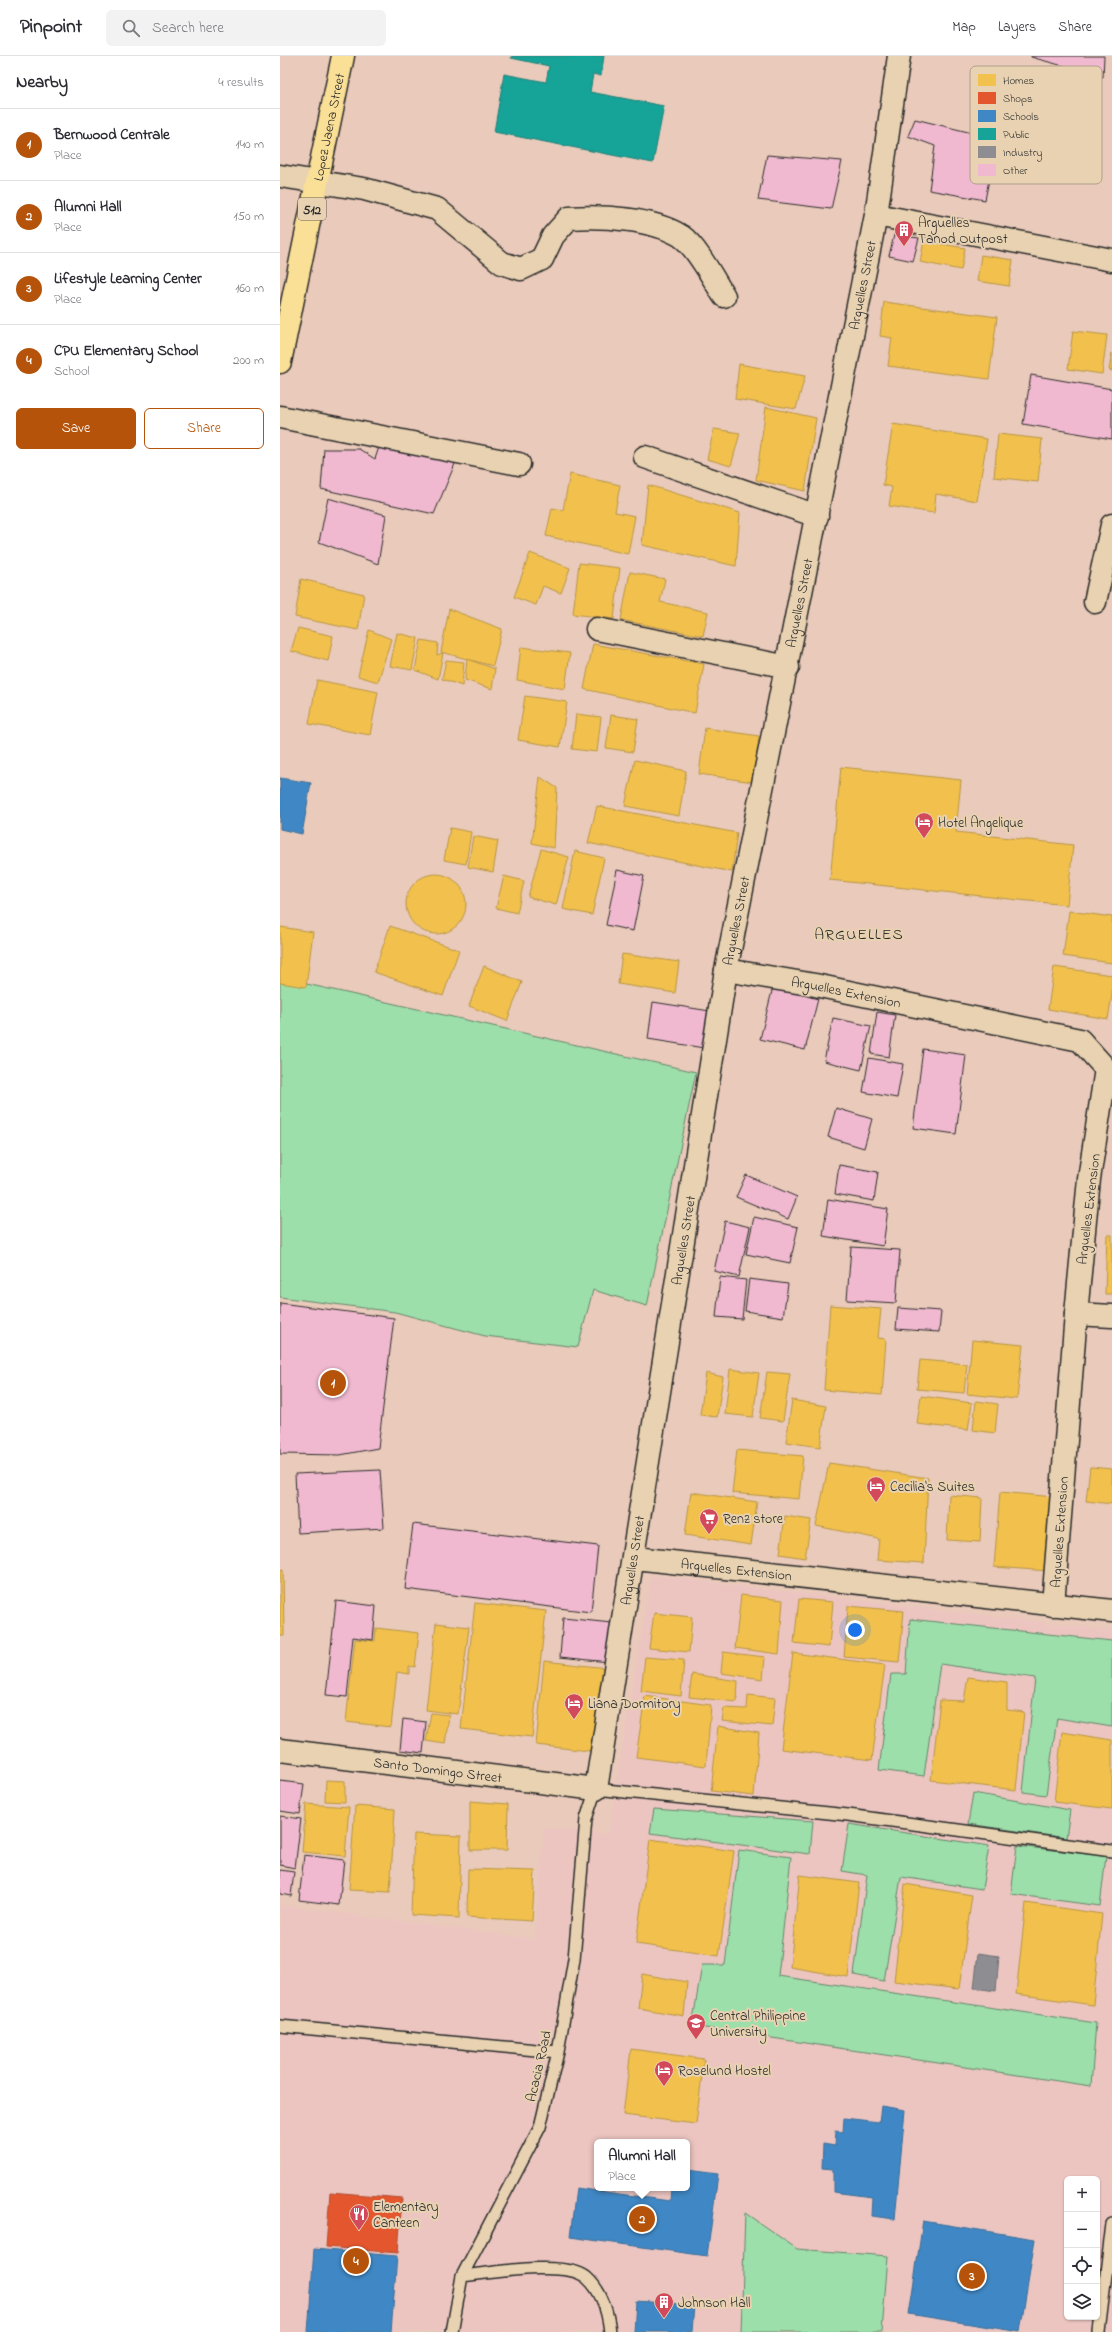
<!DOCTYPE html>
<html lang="en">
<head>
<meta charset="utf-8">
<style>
  body { margin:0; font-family:"Indie Flower",sans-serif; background:#f2f2f3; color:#2b2b33 }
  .controls { position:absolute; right:12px; bottom:12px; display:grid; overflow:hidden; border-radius:6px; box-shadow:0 1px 3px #0004 }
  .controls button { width:36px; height:36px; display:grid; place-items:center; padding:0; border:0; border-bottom:1px solid #e1e1e2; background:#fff; color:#2b2b33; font:20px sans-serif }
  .you { position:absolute; left:575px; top:1574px; width:14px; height:14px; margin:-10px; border:3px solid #fff; border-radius:50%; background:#1a73e8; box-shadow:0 0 0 6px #1a73e833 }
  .badge { display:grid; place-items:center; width:26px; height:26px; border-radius:50%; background:#b45309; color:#fff; font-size:13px; font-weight:700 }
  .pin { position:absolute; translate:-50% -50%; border:2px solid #fff; box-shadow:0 1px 4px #0006 }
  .popup { position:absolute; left:314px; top:2083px; width:96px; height:52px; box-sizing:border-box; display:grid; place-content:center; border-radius:6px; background:#fff; filter:drop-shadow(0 1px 3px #0005); font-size:13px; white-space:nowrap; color:#7c7c81 }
  .popup b { font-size:15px; color:#2b2b33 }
  .popup::after { content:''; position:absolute; left:50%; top:100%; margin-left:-8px; border:8px solid transparent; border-top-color:#fff }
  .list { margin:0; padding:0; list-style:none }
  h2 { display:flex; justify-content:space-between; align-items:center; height:52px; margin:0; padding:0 16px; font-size:17px }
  h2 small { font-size:13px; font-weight:400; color:#7c7c81 }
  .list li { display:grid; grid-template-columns:26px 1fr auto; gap:12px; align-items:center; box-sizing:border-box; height:72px; padding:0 16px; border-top:1px solid #e1e1e2 }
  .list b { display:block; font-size:15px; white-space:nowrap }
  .list p { margin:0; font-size:13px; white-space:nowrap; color:#7c7c81 }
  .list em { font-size:13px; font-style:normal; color:#7c7c81 }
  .actions { display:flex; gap:8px; padding:12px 16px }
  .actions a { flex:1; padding:9px 0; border:1px solid #b45309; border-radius:6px; text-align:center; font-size:14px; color:#b45309 }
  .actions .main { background:#b45309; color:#fff }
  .icon { flex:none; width:22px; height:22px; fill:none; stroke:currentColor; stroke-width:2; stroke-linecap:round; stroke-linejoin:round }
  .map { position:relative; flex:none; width:832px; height:2276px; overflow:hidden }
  header { display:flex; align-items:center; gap:24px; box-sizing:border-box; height:56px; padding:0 20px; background:#fff; border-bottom:1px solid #e1e1e2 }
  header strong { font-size:19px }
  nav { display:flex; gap:22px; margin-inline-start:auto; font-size:14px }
  .search { width:280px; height:36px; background:#f2f2f3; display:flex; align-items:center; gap:10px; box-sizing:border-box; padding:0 14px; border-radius:6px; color:#7c7c81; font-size:15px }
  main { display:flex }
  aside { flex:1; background:#fff }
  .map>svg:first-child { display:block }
  .built { fill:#ecc5c1; fill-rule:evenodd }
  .green { fill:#9ddfaa; stroke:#64856a }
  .homes { fill:#f2c14e; stroke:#b69444 }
  .shops { fill:#e4572e; stroke:#ac4a2d }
  .schools { fill:#3f88c5; stroke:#396c97 }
  .public { fill:#17a398; stroke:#1d7f77 }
  .industry { fill:#8d8d92; stroke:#707073 }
  .building { fill:#f0b9d0; stroke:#2b2b2b }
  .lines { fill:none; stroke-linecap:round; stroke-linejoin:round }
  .service-casing { stroke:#2b2b2b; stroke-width:14 }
  .minor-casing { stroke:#2b2b2b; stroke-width:25 }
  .tertiary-casing { stroke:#2b2b2b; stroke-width:25 }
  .primary-casing { stroke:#2b2b2b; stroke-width:25 }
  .service { stroke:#e8d2b1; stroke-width:11 }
  .minor { stroke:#e8d2b1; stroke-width:22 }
  .tertiary { stroke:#e8d2b1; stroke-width:22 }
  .primary { stroke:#fadf96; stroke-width:22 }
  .labels { text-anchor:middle; stroke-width:4; stroke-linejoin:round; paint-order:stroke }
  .shield { fill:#e8d2b1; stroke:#645d53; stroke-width:1 }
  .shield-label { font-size:13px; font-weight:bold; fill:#2b2b2b }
  .street-label { font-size:14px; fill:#2b2b2b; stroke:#e8d2b1 }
  .poi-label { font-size:14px; fill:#2b2b2b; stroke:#e8d2b1; text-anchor:start }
  .quarter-label { font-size:16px; letter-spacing:1px; fill:#2b2b2b; stroke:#e8d2b1 }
  .key { fill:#e8d2b1; stroke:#afa089; stroke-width:1 }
  .key-label { font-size:11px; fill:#2b2b2b }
</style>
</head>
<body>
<header>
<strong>Pinpoint</strong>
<div class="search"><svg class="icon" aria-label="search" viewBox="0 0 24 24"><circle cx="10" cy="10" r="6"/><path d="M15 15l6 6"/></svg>Search here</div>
<nav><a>Map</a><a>Layers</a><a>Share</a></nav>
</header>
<main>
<aside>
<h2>Nearby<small>4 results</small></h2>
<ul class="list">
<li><span class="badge">1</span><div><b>Bernwood Centrale</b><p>Place</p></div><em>140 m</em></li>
<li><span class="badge">2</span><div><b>Alumni Hall</b><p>Place</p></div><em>150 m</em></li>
<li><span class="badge">3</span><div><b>Lifestyle Learning Center</b><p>Place</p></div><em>160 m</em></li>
<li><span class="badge">4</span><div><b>CPU Elementary School</b><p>School</p></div><em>200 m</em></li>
</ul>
<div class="actions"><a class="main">Save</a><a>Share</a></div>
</aside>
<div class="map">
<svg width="832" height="2276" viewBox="0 0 832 2276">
  <rect width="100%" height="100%" fill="#eacaba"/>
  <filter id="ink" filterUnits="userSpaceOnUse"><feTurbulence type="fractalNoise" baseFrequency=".025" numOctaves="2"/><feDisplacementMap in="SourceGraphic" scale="8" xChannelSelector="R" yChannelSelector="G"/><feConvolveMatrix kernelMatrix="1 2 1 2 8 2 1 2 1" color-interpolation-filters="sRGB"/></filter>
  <g filter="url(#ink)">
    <path class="built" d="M371,1519l461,56v701h-832v-427l255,34 9,-111 64,6zM317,2086h90v46h-90zM787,2123h30v138h-30z"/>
    <path class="green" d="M0,922l416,94 -49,234 -54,-16 -15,57 -93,-11 -90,-24 -115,-15z
      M630,1563l202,22v86l-55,-9 -11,77 -23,-3 12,-114 -95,-14 -16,112 -45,-6 12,-96h15z
      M693,1737l97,17 -4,28 -98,-14z
      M374,1753l159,12 -3,33 -160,-21z
      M569,1768l140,22 -7,43 -81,-12 -17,104 -30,-6 13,-100 -25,-4z
      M737,1790l89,10 -6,50 -89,-12z
      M459,1794l52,7 -13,119 318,47 -5,63 -399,-60 10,-61h23z
      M465,2157l52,36 91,7 -6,76h-141z"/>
    <path class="homes" d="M644,185l41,7 -4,22 -41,-8z
      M701,199l32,5 -4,26 -32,-5z
      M604,246l113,15 -8,62 -101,-13 4,-28 -12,-2z
      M793,275l34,4 -5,39 -34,-5z
      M832,297v18l-3,-1z
      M459,308l66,12 -9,33 -61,-10z
      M486,351l50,11 -11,73 -49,-11z
      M613,368l94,15 -10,62 -41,-7 -2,19 -45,-7 3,-19 -9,-2z
      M434,373l26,4 -9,33 -24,-7z
      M718,378l44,5 -4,43 -44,-5z
      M290,418l50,11 -5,27 20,4 -7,38 -82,-18 6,-28 11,2z
      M368,429l92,28 -4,53 -94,-21z
      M250,497l40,15 -9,25 -18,-7 -7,19 -22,-8z
      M299,507l41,5 -6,51 -41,-5z
      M350,516l35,7 -5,23 48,10 -5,24 -82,-16z
      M21,523l63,15 -6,36 -63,-13z
      M169,553l53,20 -9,37 -52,-14z
      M18,572l35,8 -5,25 -37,-10z
      M89,574l22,9 -13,43 -20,-6z
      M117,577l21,5 -6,32 -22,-4z
      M141,584l17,3 -1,12 6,-2 -5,26 -23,-9z
      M313,588l111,20 -9,49 -111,-24z
      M241,591l49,6 -5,36 -48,-9z
      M187,603l28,10 -3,20 -27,-9z
      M166,604l18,2 -2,24 -20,-7z
      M37,624l61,12 -8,43 -61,-11z
      M245,640l42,6 -7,45 -42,-7z
      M296,658l25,3 -4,35 -25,-3z
      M331,659l27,4 -5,33 -27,-4z
      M425,672l54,8 -6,46 -54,-8z
      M355,704l51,11 -7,45 -54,-10z
      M561,711l120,13 -5,52 117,13 -6,60 -237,-25z
      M260,721l17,11 -3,60 -22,-5z
      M317,750l140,27 -5,39 -144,-29z
      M170,772l21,4 -5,32 -22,-4z
      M193,780l25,5 -5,31 -25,-5z
      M261,793l28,8 -13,48 -28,-8z
      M295,795l29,7 -12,57 -29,-6z
      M126 848a30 30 0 1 1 60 0a30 30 0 1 1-60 0Z
      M224,820l20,5 -7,32 -21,-5z
      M789,855l43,6v46l-49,-7z
      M110,870l69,24 -16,46 -69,-24z
      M0,871l33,5 -7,55 -26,-4z
      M342,898l57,8 -4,31 -57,-9z
      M204,910l38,16 -15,39 -38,-15z
      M774,911l58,8v20l-4,24 -60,-10z
      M827,1179h5v59h-7z
      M550,1249l51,4 -3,29 8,1 -4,56 -58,-5z
      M692,1284l51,5 -6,54 -50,-5z
      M640,1304l47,4 -3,29 -47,-4z
      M450,1313l29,4 -6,44 -28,-3z
      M487,1316l23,2 -7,47 -23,-3z
      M426,1317l17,4 -6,40 -17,-2z
      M641,1340l51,7 -4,27 -51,-6z
      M512,1344l34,6 -6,41 -34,-5z
      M696,1345l22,3 -3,29 -22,-3z
      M457,1394l66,6 -4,43 -67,-6z
      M549,1407l99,15 -4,85 -47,-3 2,-21 -63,-13z
      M810,1411l22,2v35l-26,-3z
      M411,1436l66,10 -6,43 -66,-10z
      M720,1436l55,5 -6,74 -55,-4z
      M669,1439l33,3 -2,44 -33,-2z
      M505,1460l26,4 -6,38 -25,-4z
      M3,1513l1,67h-4v-66z
      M461,1539l42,5 -4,54 -44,-6z
      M519,1543l34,3 -4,45 -35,-4z
      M195,1547l71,8 -14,126 -71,-8z
      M568,1550l56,5 -5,51 -55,-5z
      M374,1557l38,4 -3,35 -40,-4z
      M156,1567l33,4 -11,87 -32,-4z
      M96,1572l43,5 -4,34 -6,-1v8l-12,-2 -6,55 -45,-5 9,-83 20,2z
      M443,1596l42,5 -2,22 -42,-6z
      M513,1597l92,12 -13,95 -91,-11z
      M365,1601l39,3 -3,36 -40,-5z
      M264,1605l63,7 -9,84 -62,-7z
      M412,1618l46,7 -1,21 -48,-5z
      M688,1621l39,5v28l17,2 -8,78 -85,-10 9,-80 24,1z
      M468,1639l27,3 -3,28 -50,-5 2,-13 23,1z
      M365,1640l66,9 -5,61 -70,-9z
      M151,1657l18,2 -4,29 -19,-3z
      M438,1670l41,7 -5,63 -43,-5z
      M782,1676l50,8v69l-58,-7z
      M46,1724l19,1v21l-20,-1z
      M190,1745l38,3 -1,46h-37z
      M26,1748l43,3 -4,49 -43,-4z
      M75,1750l40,3 -5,83 -41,-2z
      M134,1778l47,2 -2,82 -48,-3z
      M370,1783l84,12 -15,105 -83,-12z
      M188,1813l67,2 -3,50 -65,-4z
      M520,1819l59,8 -11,94 -58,-10z
      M625,1828l67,11 -13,94 -65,-8z
      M746,1847l76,11 -9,91 -77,-11z
      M362,1918l45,8 -3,34 -46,-8z
      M351,1993l73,10 -8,65 -73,-9z"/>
    <path class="shops" d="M50,2136l72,6 -4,55 -72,-6z"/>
    <path class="schools" d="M0,722l31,5 -9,51 -22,-5z
      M601,2050l24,4 -10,109 -24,-3 1,-19 -39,-5v-23l-11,-1 1,-24 12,2 1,-15 7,1 1,-14 35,4z
      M407,2114l31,4 -11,82 -137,-19 6,-49 94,13 1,-13h16z
      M643,2165l112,18 -15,93 -111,-18z
      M34,2193l83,7 -6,76h-83z
      M356,2245l58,4 -2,27h-58z"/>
    <path class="public" d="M232,0h92l-3,20 -8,-2 -3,18 74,14 -11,57 -159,-31 10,-58 42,8 3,-16 -38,-8z"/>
    <path class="industry" d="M698,1897l21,3 -3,35 -22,-3z"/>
    <path class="building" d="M751,0h73l-1,21 -72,-20z
      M635,63l82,20 -12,61 -56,-10 6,-44 -27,-10z
      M487,99l75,6 -11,48 -73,-9z
      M614,179l25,3 -6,23 -24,-5z
      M751,319l81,14v50l-89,-15z
      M102,382l75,21 -23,55 -113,-25 3,-40h35l16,10z
      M48,442l58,17 -8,49 -59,-22z
      M337,814l27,6 -11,55 -27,-6z
      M493,931l45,12 -13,51 -45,-11z
      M373,946l57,9 -6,37 -56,-9z
      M597,956l18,3 -6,42 -18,-3z
      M553,962l38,8 -10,44 -37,-9z
      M643,993l43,6 -10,79 -43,-6z
      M589,1002l34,6 -6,34 -34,-6z
      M556,1052l36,11 -8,29 -36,-11z
      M559,1109l39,7 -4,29 -39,-7z
      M466,1119l51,22 -9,22 -52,-22z
      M548,1143l60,10 -5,37 -60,-10z
      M474,1161l44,10 -8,36 -44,-9z
      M445,1165l25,6 -11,50 -25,-6z
      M571,1191l49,3 -4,53 -49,-3z
      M440,1221l26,3 -4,39 -26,-2z
      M469,1223l39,5 -5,33 -38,-6z
      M0,1247l114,15 -16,130 -38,7 -60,-1z
      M618,1252l43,3 -2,21 -43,-3z
      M100,1414l4,58 -86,5 -3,-59z
      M133,1468l185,22 -7,66 -186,-23z
      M56,1545l40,5 -3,34 -20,-3 -6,60 -21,-2z
      M283,1562l49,5 -3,39 -49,-5z
      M123,1663l23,3 -3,31 -23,-3z
      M0,1725l24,3 -4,30 -20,-3z
      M0,1760l21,3 -6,49 -15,-3z
      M24,1799l40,5 -5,45 -40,-5z
      M0,1814l14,2 -3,24 -11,-2z"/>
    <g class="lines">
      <defs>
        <path id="service" d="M0,1970l278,26
          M182,2220c28,-3 103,-16 124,1 16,14 22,35 24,55
          M172,2276l10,-56 78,-149 18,-75 16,-93 12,-140 10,-30 252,26 264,36
          M819,2276l13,-108"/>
        <g id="minor">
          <path d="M0,120l84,13 73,20 65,54 19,6 21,-10 11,-23 16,-18c33,-2 83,0 112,18 15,10 33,44 43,60"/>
          <path d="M596,159l236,45"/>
          <path d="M0,361l239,47"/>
          <path d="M365,401l172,59"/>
          <path d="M815,546l17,-77"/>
          <path d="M317,573l191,38"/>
          <path id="s1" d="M446,914l89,15 265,55 26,29 -17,110 -13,135 -23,291"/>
          <path d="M796,1258l36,2"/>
          <path id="s2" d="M355,1502l477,53"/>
        </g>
        <g id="tertiary">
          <path id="s3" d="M0,1694l316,39 130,-819 150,-755 23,-159"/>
        </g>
        <g id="primary">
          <path id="s4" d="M0,306l63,-306"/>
        </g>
      </defs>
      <use href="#service" class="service-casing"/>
      <use href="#minor" class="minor-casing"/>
      <use href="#tertiary" class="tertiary-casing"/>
      <use href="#primary" class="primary-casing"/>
      <use href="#service" class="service"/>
      <use href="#minor" class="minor"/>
      <use href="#tertiary" class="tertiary"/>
      <use href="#primary" class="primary"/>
    </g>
  </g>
  <defs>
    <symbol id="building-pin" viewBox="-11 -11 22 30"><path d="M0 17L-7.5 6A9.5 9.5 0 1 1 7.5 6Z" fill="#d1495b" stroke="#e8d2b1"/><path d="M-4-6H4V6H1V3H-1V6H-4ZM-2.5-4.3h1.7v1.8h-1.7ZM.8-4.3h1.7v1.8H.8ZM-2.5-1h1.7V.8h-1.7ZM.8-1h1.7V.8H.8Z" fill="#fff"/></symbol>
    <symbol id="hotel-pin" viewBox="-11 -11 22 30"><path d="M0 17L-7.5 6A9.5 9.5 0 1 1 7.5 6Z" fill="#d1495b" stroke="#e8d2b1"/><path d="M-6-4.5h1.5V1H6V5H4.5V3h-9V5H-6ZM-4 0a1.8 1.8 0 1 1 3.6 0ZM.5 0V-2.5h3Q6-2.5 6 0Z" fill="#fff"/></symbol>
    <symbol id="supermarket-pin" viewBox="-11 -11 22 30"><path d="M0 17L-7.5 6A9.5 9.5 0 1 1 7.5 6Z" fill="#d1495b" stroke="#e8d2b1"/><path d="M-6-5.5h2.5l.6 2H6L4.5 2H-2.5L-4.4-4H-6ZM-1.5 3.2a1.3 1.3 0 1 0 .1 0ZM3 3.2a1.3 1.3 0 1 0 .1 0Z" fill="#fff"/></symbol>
    <symbol id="university-pin" viewBox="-11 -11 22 30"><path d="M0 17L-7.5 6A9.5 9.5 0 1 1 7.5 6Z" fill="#d1495b" stroke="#e8d2b1"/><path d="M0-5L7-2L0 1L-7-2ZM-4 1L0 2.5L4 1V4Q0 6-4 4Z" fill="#fff"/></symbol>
    <symbol id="restaurant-pin" viewBox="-11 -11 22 30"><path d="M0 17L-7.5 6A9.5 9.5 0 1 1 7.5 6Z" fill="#d1495b" stroke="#e8d2b1"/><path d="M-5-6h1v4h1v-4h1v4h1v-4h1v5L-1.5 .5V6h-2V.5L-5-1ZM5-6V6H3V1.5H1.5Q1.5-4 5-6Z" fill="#fff"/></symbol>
  </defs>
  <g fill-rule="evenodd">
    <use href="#building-pin" x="613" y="163" width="22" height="30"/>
    <use href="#hotel-pin" x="633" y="755" width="22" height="30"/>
    <use href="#hotel-pin" x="585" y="1419" width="22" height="30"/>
    <use href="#supermarket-pin" x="418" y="1451" width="22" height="30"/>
    <use href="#hotel-pin" x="283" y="1636" width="22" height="30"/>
    <use href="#university-pin" x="405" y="1956" width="22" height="30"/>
    <use href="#hotel-pin" x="373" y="2003" width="22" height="30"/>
    <use href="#restaurant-pin" x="68" y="2147" width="22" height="30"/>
    <use href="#building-pin" x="373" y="2235" width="22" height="30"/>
  </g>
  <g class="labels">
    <rect class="shield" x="18" y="142" width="28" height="22" rx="3"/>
    <g class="shield-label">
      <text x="32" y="158">512</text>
    </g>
    <g class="street-label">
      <text dy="5" stroke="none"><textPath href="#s4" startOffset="240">Lopez Jaena Street</textPath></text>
      <text dy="5" stroke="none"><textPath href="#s3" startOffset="1846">Arguelles Street</textPath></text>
      <text dy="5" stroke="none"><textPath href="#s3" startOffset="1522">Arguelles Street</textPath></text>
      <text dy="5" stroke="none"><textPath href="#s3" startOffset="1198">Arguelles Street</textPath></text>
      <text dy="5" stroke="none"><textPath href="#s1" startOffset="122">Arguelles Extension</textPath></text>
      <text transform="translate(808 1153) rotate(-83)" y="5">Arguelles Extension</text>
      <text dy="5" stroke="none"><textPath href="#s3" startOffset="874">Arguelles Street</textPath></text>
      <text transform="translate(779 1476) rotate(-86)" y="5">Arguelles Extension</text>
      <text dy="5" stroke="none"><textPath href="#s3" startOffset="550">Arguelles Street</textPath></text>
      <text dy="5" stroke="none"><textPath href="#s2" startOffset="102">Arguelles Extension</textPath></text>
      <text dy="5" stroke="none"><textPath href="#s3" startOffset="159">Santo Domingo Street</textPath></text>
      <text transform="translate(258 2010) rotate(-77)" y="5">Acacia Road</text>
    </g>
    <g class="poi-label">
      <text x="638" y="171">Arguelles<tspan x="638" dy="16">Tanod Outpost</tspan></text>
      <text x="658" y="771">Hotel Angelique</text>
      <text x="610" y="1435">Cecilia's Suites</text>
      <text x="443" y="1467">Renz store</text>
      <text x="308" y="1652">Liana Dormitory</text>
      <text x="430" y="1964">Central Philippine<tspan x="430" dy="16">University</tspan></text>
      <text x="398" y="2019">Roselund Hostel</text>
      <text x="93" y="2155">Elementary<tspan x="93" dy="16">Canteen</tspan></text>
      <text x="398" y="2251">Johnson Hall</text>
    </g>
    <g class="quarter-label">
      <text x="579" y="883">ARGUELLES</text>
    </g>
  </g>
  <rect x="690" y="10" width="132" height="118" rx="6" class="key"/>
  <rect x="698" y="18" width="18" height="12" fill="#f2c14e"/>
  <rect x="698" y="36" width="18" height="12" fill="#e4572e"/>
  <rect x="698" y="54" width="18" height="12" fill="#3f88c5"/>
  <rect x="698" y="72" width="18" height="12" fill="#17a398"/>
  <rect x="698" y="90" width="18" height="12" fill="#8d8d92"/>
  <rect x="698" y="108" width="18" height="12" fill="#f0b9d0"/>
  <g class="key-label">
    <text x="723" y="28">Homes</text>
    <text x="723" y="46">Shops</text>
    <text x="723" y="64">Schools</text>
    <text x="723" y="82">Public</text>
    <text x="723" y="100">Industry</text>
    <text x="723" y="118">Other</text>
  </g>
</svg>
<div class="controls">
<button>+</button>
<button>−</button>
<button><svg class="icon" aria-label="locate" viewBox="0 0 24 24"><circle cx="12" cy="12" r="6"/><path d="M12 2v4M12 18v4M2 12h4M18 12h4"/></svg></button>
<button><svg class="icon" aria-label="layers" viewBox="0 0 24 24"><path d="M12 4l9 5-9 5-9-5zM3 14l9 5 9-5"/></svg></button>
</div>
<div class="you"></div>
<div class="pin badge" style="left:53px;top:1327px">1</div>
<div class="pin badge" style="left:362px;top:2163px">2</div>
<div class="popup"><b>Alumni Hall</b>Place</div>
<div class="pin badge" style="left:692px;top:2220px">3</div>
<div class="pin badge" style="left:76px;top:2205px">4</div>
</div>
</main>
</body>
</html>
